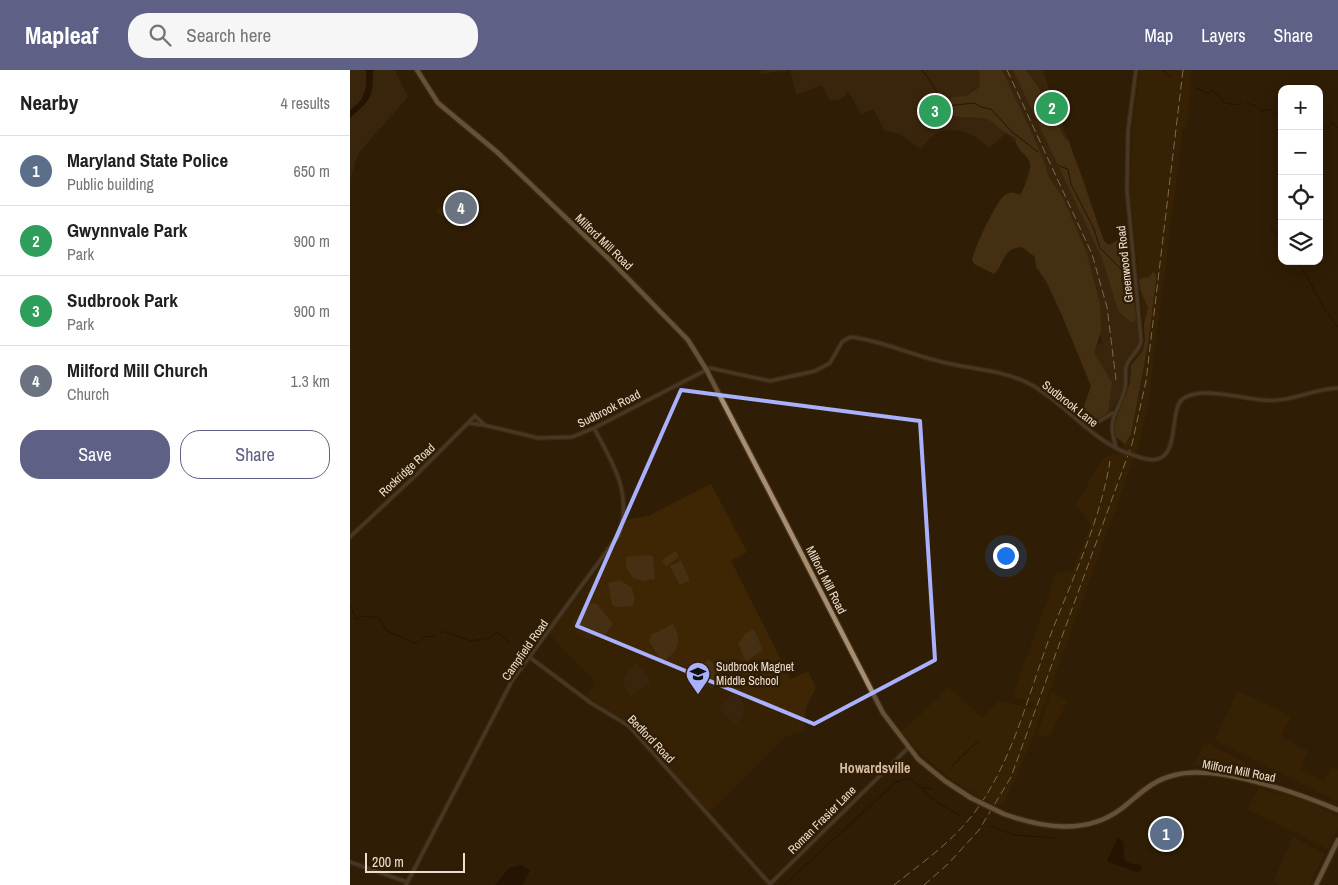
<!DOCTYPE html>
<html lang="en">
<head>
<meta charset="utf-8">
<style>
  body { margin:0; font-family:"Archivo Narrow",sans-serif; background:#f6f6f6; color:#202124 }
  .controls { position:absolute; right:15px; top:15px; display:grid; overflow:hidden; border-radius:10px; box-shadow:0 5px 20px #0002 }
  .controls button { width:45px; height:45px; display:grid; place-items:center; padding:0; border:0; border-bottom:1px solid #e0e0e0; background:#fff; color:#202124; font:25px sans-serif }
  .scale { position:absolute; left:15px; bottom:12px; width:100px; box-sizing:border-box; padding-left:5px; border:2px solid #ecdfd1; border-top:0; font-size:14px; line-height:18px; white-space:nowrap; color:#ecdfd1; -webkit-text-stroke:4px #301d05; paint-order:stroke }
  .you { position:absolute; left:655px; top:485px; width:18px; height:18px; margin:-12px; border:4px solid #fff; border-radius:50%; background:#1a73e8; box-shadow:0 0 0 8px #1a73e833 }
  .badge { display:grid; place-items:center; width:32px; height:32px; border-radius:50%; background:#5e6185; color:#fff; font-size:16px; font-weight:700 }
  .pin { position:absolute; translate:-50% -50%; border:2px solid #fff; box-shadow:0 1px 5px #0006 }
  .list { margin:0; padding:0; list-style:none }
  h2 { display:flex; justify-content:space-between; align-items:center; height:65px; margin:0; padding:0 20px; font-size:21px }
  h2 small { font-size:16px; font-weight:400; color:#757577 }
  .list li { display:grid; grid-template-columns:32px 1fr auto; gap:15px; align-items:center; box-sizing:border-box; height:70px; padding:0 20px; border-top:1px solid #e0e0e0 }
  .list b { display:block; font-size:19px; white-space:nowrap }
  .list p { margin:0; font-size:16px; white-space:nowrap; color:#757577 }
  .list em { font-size:16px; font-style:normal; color:#757577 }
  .actions { display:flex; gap:10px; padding:15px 20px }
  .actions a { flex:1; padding:11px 0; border:1px solid #5e6185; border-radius:20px; text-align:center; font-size:18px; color:#5e6185 }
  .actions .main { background:#5e6185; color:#fff }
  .icon { flex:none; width:28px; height:28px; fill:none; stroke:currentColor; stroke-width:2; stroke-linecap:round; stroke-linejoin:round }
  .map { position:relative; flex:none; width:988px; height:815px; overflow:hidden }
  header { display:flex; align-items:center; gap:30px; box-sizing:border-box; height:70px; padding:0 25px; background:#5e6185; color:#fff }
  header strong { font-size:24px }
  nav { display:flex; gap:28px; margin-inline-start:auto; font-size:18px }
  .search { width:350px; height:45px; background:#f6f6f6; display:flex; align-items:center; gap:12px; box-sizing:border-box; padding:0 18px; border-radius:20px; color:#757577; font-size:19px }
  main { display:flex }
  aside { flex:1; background:#fff }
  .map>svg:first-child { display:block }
  .built { fill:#3e2605 }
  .green { fill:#463014 }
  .forest { fill:#614524 }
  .water { fill:#1b0900 }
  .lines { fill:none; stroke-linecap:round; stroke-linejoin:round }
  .stream { stroke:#1b0900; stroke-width:1 }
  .minor-casing { stroke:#4a3822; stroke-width:5.5 }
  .major-casing { stroke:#4a3822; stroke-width:7 }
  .minor { stroke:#65584a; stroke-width:3 }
  .major { stroke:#a88e71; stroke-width:4.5 }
  .rail { stroke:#d4c6b7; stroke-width:1; stroke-dasharray:8 4; stroke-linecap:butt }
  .minor-bridge-casing { stroke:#4a3822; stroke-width:5.5; stroke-linecap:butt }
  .major-bridge-casing { stroke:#4a3822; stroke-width:7; stroke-linecap:butt }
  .minor-bridge { stroke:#65584a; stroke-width:3 }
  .major-bridge { stroke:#a88e71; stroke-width:4.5 }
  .marked { fill:none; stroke:#a9b0fc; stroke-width:4; stroke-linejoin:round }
  .labels { text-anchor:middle; stroke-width:5; stroke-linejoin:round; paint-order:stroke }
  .street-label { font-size:12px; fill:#ecdfd1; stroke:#301d05 }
  .poi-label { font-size:12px; fill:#ecdfd1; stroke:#301d05; text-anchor:start }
  .neighbourhood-label { font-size:14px; font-weight:bold; fill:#d6bca1; stroke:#301d05 }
</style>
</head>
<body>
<header>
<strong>Mapleaf</strong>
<div class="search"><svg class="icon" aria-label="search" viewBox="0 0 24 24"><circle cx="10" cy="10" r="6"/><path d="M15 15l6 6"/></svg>Search here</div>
<nav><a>Map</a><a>Layers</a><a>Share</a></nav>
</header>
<main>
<aside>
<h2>Nearby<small>4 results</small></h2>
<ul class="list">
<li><span class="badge" style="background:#5c6f8a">1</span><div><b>Maryland State Police</b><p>Public building</p></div><em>650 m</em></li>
<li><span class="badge" style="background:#2e9e5b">2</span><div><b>Gwynnvale Park</b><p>Park</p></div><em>900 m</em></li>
<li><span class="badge" style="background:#2e9e5b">3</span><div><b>Sudbrook Park</b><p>Park</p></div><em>900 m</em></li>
<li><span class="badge" style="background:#6b7280">4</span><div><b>Milford Mill Church</b><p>Church</p></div><em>1.3 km</em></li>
</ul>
<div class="actions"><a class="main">Save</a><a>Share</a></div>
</aside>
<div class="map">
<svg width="988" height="815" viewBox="0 0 988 815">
  <rect width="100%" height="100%" fill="#301d05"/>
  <path class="built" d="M790,0h52l-5,58h-4l-36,283 -9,36 -104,287 -19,46 -13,26 -11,-3 -38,-22 -35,-30 -16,-19 47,-45 33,31 17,-17 33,8 3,-6 -23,-6 38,-104 4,-19 19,-4 18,-45 -15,-20 26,-46 10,-5h9l15,-56 5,-2 -6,-36 9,-14 1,-11 -15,-145 3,-71z
    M361,414l36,68 -16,9 60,118 17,-8 8,17 -10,19 -2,23 -19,7 -76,76 -78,-88 -46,-29 11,-13 -47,-49 63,-82 9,-15 5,-17 22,-4z
    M888,621l53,25 -10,21 27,14 -8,18 23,12 8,-14 7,3v32l-124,-62z
    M701,622l17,8 -19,37 -12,-2z
    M855,672l41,21 -6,11 -30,-7 -17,-1z
    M909,718l50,14 29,14v13l-10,20 -81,-40z
    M943,767l32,17 -15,31h-30l-7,-4z"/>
  <path class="green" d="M0,0h45l13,27 -50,57 -8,26z
    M411,0h282l10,33 32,80 19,65 25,-8 10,101 -2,8 -12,16 -1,24 -14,24 -29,2 8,-17 14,-20 -18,-10 -6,-17 24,-8 -4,-12 -78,-134 11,-37 -26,-27 -17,15c-20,-20 -50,-28 -68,1l-21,-15 -15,-3 -12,-22 -12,5 -13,-23 -6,8 -12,2 -8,-16 -26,10 -6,-25 -29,4z
    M91,137l10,8 -3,6 -12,-10z
    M326,481l3,6 -13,9 -4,-6z
    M300,485l3,2 2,22 -11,2 -11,-3 -7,-11v-10z
    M331,491l9,19 -10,5 -10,-19z
    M270,510l12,8 3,11 -2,7 -18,1 -3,-3 -4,-21z
    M242,533l5,1 16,20 -8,11 -17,4 -12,-7 -3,-13z
    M323,554c10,17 5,28 -11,38l-13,-21 2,-6z
    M404,559l9,21 -17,11 -8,-17 7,-10z
    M359,589l16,18 -13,12 -5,-4 -8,7 -12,-14z
    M287,593l13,18 -1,3 -18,12c-12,-12 -8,-24 6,-33z
    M387,620l8,18 -3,9 -7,8 -15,-16v-4z"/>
  <path class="forest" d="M629,0h23l32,68 12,29 2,9 16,24 23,54 13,50 1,27 -7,22 18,30 -4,28 -5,6 -13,3 -10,-3 11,-31 -30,-73 -15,-32 -10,-14 -1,-10 -13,-10c-21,2 -17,17 -28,27l-20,-10 -2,-4c2,-11 24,-59 33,-65 5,-4 10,-2 15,0 5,-10 15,-27 7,-38 -6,-6 -12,-10 -11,-19 -4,-3 -7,-3 -11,-6 -7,-4 -10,-10 -19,-13 -9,-3 -30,0 -34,-4 -6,-5 -3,-13 0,-18l15,-1 13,-9z
    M663,0h13l12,17 25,48 3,5 2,-1 36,102 5,4 12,-7 6,2 9,79 -4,4 -11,-9 -4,-7 -15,-49z
    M803,202l3,2v6l-8,64 -17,90 -6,10 -9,-7 -3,-9 17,-45 1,-18 11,-13 3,-11 -1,-16 4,-17 -8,-19 -1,-10 10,-2z"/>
  <path class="water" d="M16,0h7c0,29 -2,29 -23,48v-8c16,-11 17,-22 16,-40z
    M768,767l5,5c3,14 -5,22 16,22l3,5 -3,4 -32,-12z
    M171,795l9,6 -8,14h-27l14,-17z"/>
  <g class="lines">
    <path class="stream" d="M572,0l25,36 27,-3 7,4 10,2 21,23 26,20
      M812,0l9,7
      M846,18l12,5 4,-3c14,11 8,16 30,14
      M897,33l7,2 7,6 7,-2 14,9
      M969,54l10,4 3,-6 6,6
      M709,96l9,3 3,15 23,45 6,19 25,25 2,10 -3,13 3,7
      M921,156l11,16
      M947,191c15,21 23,45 41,66
      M0,535l6,14 6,-3 17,2 8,13 27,12 5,-1 5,-5 11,-1
      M90,562h2
      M96,562l25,9 18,-3 8,-6 13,11
      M601,697l28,-27
      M569,716l19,17 23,13
      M639,756l26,9 42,3
      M434,815l112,-103 12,-4 15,10 8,1"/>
    <defs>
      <path id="minor" d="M732,352l17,-1 14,-8
        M118,353l16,2 54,13 34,-1 22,-9 116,-60 60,13 45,-10 15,-8 12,-21 8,-5c30,3 59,17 88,24 30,8 63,8 92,23 33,18 57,51 92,67
        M766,378c-10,-34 2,-31 9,-60 2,-8 -1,-17 2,-24 4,-9 12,-12 14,-23l-14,-151 1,-58 8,-62
        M786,386c51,20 29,-47 48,-58 19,-12 59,1 79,2 27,3 49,-11 75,-12
        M0,467l66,-62 59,-59 9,8
        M178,586l63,47 38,23 141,158 138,-136
        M0,792l57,20
        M56,815l107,-206 105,-143c16,-41 -5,-72 -24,-108"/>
      <path id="major" d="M67,0l21,33 59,49 111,106 80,82 18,29 74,143 103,201 35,46 27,22 26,17
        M654,744c39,14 82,21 117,-5 18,-14 31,-29 54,-34 42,-11 123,18 163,35
        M966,815l22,-45"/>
    </defs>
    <use href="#minor" class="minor-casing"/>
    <use href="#major" class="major-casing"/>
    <use href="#minor" class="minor"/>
    <use href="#major" class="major"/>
    <path class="rail" d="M657,0l85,184 15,53 9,73
      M544,815c29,-23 61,-45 83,-76 36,-50 51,-113 72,-170 22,-58 51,-116 61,-178
      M574,815l24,-21 31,-34 32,-53 121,-333 14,-63 37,-311"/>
    <defs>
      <path id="minor-bridge" d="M772,381l14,5"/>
      <path id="major-bridge" d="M621,728l33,16"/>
    </defs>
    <use href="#minor-bridge" class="minor-bridge-casing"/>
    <use href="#major-bridge" class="major-bridge-casing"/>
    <use href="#minor-bridge" class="minor-bridge"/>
    <use href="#major-bridge" class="major-bridge"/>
  </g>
  <path d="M0 0H988V815H0ZM331,320l239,31 15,239 -121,64 -237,-98z" fill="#301d05" fill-opacity=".55" fill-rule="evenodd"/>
  <path class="marked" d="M331,320l239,31 15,239 -121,64 -237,-98z"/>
  <defs>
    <symbol id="school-pin" viewBox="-11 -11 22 30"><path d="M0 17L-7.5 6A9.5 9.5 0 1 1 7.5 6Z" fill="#a9b0fc" stroke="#301d05"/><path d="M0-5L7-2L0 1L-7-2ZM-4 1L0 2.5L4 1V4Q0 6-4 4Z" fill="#111"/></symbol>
  </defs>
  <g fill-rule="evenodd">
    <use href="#school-pin" x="334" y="590" width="28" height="38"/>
  </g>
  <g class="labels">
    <g class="street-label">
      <text transform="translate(254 172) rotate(44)" y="4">Milford Mill Road</text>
      <text transform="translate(775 194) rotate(-96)" y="4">Greenwood Road</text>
      <text transform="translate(720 334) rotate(38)" y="4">Sudbrook Lane</text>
      <text transform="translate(259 339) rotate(-27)" y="4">Sudbrook Road</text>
      <text transform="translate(57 400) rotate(-43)" y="4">Rockridge Road</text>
      <text transform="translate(476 510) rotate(63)" y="4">Milford Mill Road</text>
      <text transform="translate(175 580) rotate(-55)" y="4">Campfield Road</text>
      <text transform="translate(301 669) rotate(46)" y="4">Bedford Road</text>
      <text transform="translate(889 701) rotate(11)" y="4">Milford Mill Road</text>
      <text transform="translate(472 750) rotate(-45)" y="4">Roman Frasier Lane</text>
    </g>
    <g class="poi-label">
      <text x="366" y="601">Sudbrook Magnet<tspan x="366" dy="14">Middle School</tspan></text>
    </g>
    <g class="neighbourhood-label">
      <text x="525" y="703">Howardsville</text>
    </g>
  </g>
</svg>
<div class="controls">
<button>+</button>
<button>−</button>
<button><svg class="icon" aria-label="locate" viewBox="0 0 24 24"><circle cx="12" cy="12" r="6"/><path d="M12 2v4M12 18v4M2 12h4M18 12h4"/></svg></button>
<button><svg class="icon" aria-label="layers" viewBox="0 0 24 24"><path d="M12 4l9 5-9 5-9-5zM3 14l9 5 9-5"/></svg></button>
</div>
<div class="scale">200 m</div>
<div class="you"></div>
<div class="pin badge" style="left:816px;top:764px;background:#5c6f8a">1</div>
<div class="pin badge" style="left:702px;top:38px;background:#2e9e5b">2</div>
<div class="pin badge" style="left:585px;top:41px;background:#2e9e5b">3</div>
<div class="pin badge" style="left:111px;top:138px;background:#6b7280">4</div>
</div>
</main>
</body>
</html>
